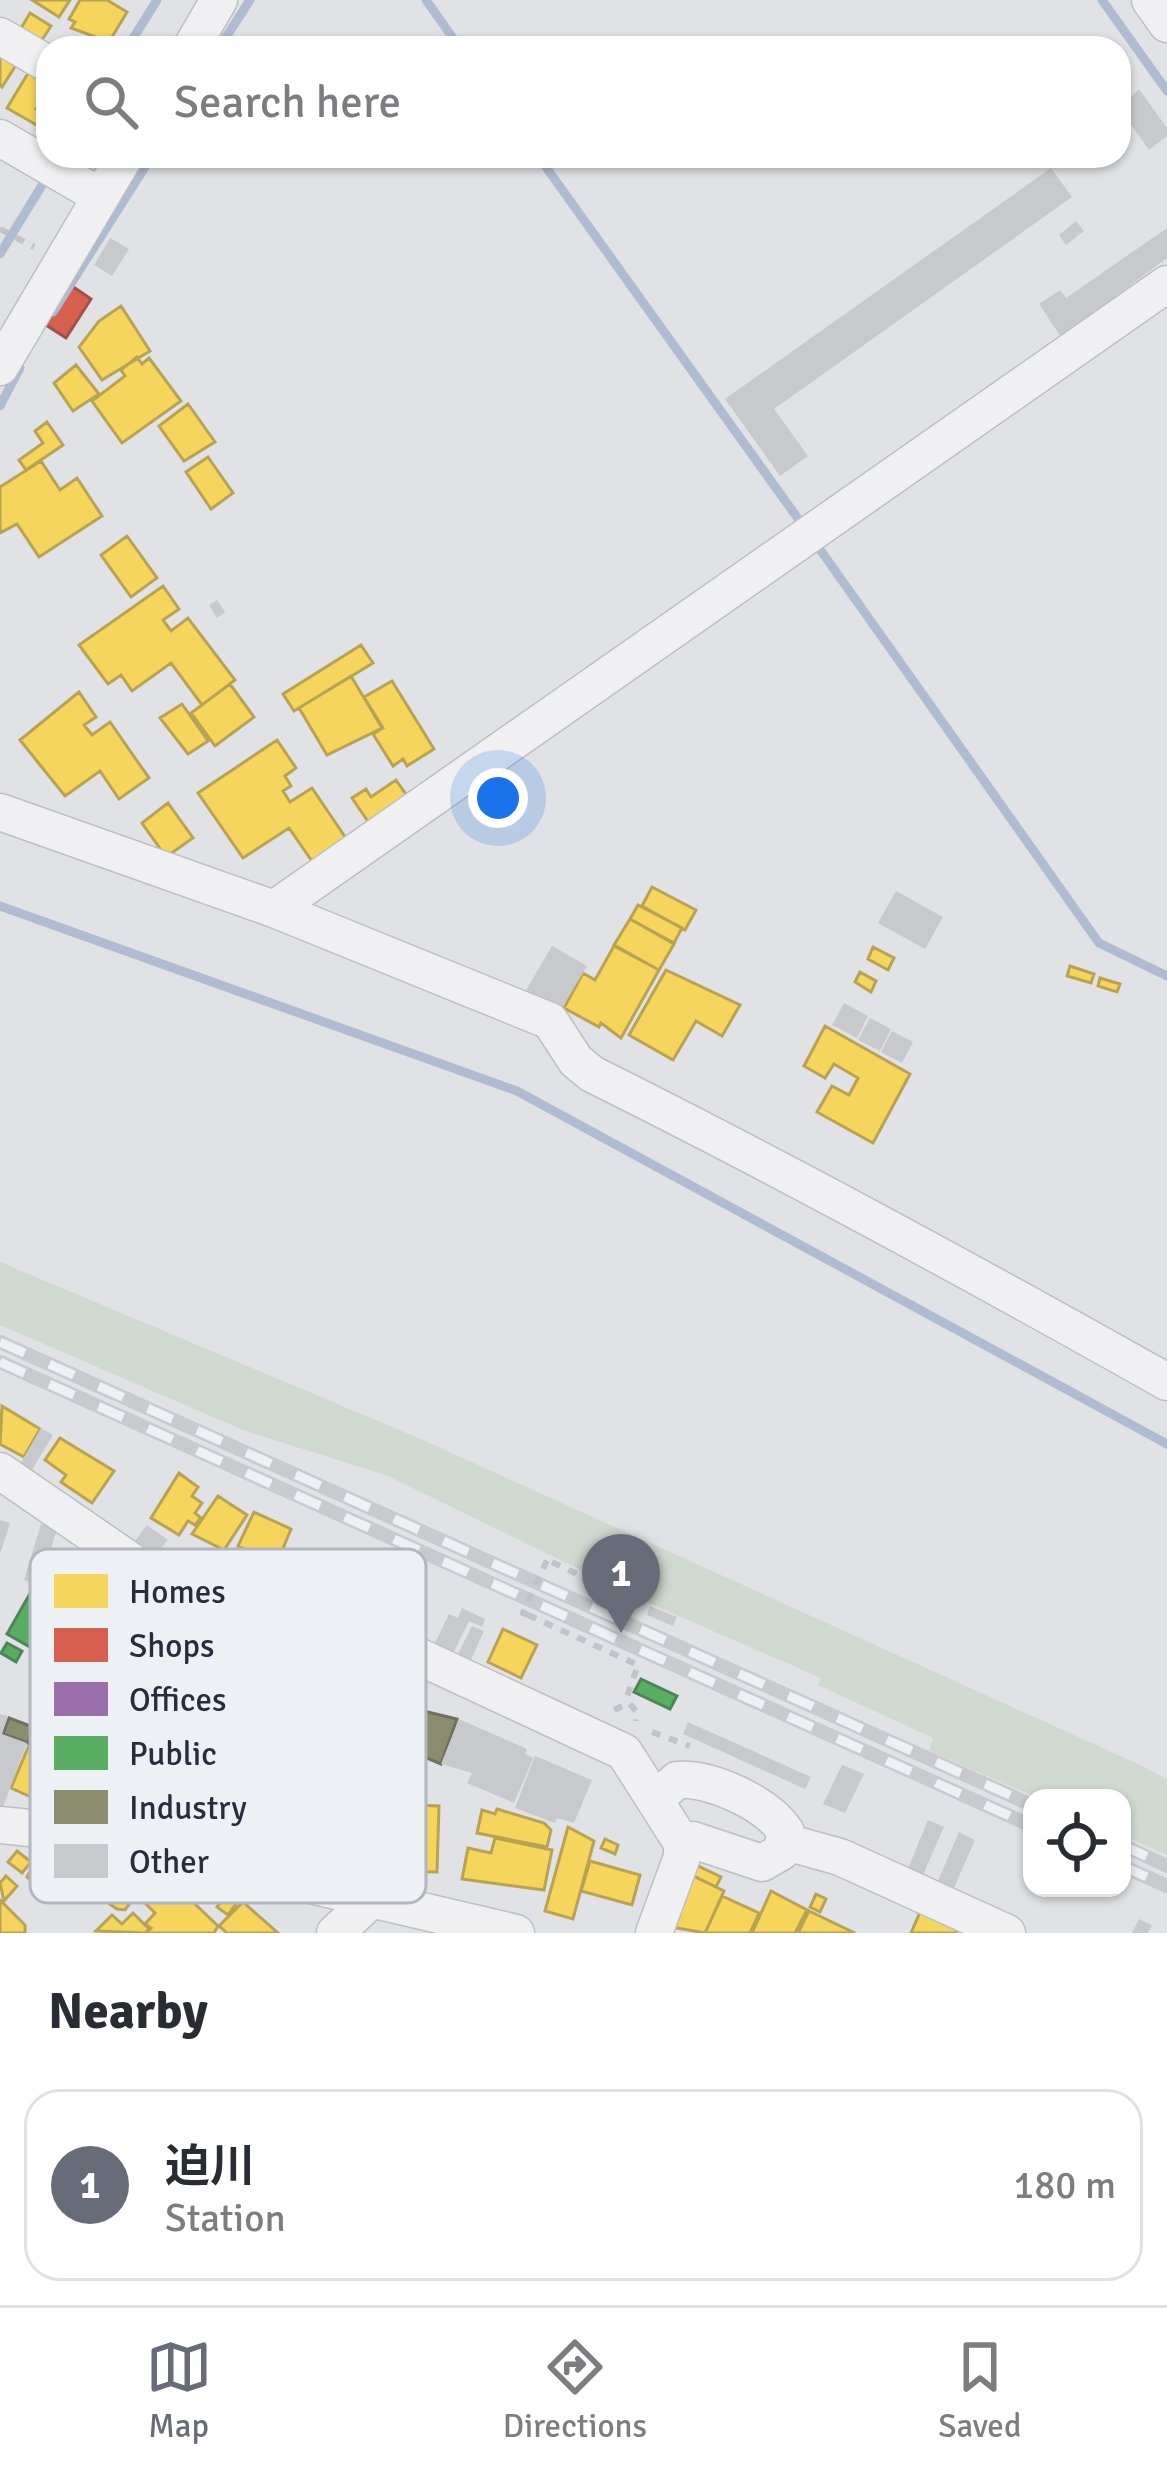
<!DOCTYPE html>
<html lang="en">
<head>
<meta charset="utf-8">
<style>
  body { margin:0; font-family:Signika,"Noto Sans JP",sans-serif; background:#f2f2f3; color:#2b2b33 }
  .controls { position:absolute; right:36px; bottom:36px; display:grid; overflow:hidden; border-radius:24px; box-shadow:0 3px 9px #0004 }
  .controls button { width:108px; height:108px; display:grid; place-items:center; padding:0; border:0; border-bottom:3px solid #e1e1e2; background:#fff; color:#2b2b33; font:60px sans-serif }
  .you { position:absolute; left:498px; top:798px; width:42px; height:42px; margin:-30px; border:9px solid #fff; border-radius:50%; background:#1a73e8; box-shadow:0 0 0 18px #1a73e833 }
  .badge { display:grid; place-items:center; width:78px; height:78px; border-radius:50%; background:#686c78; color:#fff; font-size:39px; font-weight:700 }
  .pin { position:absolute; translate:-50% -99px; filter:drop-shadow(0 3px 6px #0008) }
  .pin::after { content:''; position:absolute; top:63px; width:42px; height:36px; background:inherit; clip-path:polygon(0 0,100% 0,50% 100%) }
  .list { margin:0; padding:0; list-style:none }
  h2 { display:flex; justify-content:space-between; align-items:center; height:156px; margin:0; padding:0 48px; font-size:51px }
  h2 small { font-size:39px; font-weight:400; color:#7c7c81 }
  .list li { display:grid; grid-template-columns:78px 1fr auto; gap:36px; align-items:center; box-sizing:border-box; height:192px; margin:0 24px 24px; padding:0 24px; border:3px solid #e1e1e2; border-radius:36px }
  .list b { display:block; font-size:45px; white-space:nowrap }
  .list p { margin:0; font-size:39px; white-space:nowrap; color:#7c7c81 }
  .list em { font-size:39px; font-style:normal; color:#7c7c81 }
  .icon { flex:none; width:66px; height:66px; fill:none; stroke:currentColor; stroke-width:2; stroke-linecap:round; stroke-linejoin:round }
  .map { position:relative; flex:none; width:1167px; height:1933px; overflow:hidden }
  .search { position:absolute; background:#fff; box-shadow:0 3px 9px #0004; left:36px; right:36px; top:36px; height:132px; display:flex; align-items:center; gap:30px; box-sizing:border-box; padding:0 42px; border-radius:36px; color:#7c7c81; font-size:45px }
  .sheet { height:372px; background:#fff }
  nav { display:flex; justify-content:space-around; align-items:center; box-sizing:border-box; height:168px; border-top:3px solid #e1e1e2; background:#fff; font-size:33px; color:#7c7c81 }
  nav a { display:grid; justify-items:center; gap:6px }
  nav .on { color:#686c78 }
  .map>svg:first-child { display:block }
  .green { fill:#d0d9d0 }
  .homes { fill:#f6d55c; stroke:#b8a353; stroke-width:3 }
  .shops { fill:#d6604d; stroke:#a25148; stroke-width:3 }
  .public { fill:#5aae61; stroke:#4b8756; stroke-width:3 }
  .industry { fill:#8c8c6e; stroke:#6e7060; stroke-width:3 }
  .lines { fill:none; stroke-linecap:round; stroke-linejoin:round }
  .stream { stroke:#aebbd0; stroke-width:9 }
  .building { fill:#c7c9cd }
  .street-casing { stroke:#bdbfc2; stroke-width:39 }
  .path { stroke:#c2c3c9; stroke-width:6; stroke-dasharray:9 9; stroke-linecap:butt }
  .street { stroke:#f0f0f2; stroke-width:36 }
  .rail-casing { stroke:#c9cace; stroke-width:14 }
  .rail { stroke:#edf0f5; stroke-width:9; stroke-dasharray:27; stroke-linecap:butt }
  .path-bridge { stroke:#c2c3c9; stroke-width:6; stroke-dasharray:9 9; stroke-linecap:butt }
  .key { fill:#edf0f5; stroke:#b2b6be; stroke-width:3 }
  .key-label { font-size:33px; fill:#282d3e }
</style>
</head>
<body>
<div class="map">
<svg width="1167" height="1933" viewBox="0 0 1167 1933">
  <rect width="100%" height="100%" fill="#e0e2e5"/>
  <path class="green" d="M0,1262l416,175 722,327 29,15v76l-45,-20v-37h-84l-109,-47 4,-13 -115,-53 3,-7 -179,-78 -254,-124 -145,-46 -243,-105z"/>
  <path class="homes" d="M32,0h38l-11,17z
    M80,0h27l20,12 -18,30 -38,-14 4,-6 -6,-3z
    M30,13l21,13 -11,17 -20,-13z
    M0,55l16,10 -14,22 -2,-2z
    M30,70l18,11v14l-12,14 10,6 -6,12 -33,-19z
    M121,306l29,45 -48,29 -23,-33 20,-26z
    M137,357l5,7 7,-6 32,43 -59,42 -30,-42 33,-25 -4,-6z
    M76,365l23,29 -26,17 -19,-28z
    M188,404l27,38 -31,19 -25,-35z
    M47,422l16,23 -37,25 -7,-10 24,-17 -8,-12z
    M208,457l25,36 -22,16 -25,-37z
    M41,461l19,29 17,-12 25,38 -63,41 -22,-33 -17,9v-46z
    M127,536l30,42 -26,19 -30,-42z
    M163,586l16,23 -16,11 8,11 17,-13 47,62 -33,25 -31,-42 -39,28 -11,-16 -13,9 -29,-39z
    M361,645l12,18 -79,48 -11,-17z
    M351,676l31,52 -55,27 -28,-47z
    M392,681l42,68 -27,17 -4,-7 -10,7 -20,-32 10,-6 -19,-31z
    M230,684l24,33 -39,29 -24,-33z
    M79,692l17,25 -12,8 8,10 18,-13 39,56 -30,21 -19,-28 -35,25 -45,-56z
    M182,704l26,37 -20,13 -28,-36z
    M277,740l19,28 -11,8 6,10 -8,5 7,11 22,-14 38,56 -34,23 -27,-39 -46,30 -45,-65z
    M396,780l14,20 -39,26 -19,-28 14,-9 5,8z
    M168,803l25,35 -27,19 -24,-34z
    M652,887l44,23 -11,20 -43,-24z
    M638,905l44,23 -8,15 -44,-24z
    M630,919l44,25 -15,26 -45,-25z
    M614,946l45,24 -38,68 -20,-15 -2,4 -35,-19 19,-35 12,7z
    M873,947l21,11 -6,12 -20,-11z
    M1070,966l24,8 -3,9 -24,-7z
    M666,970l74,35 -18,31 -26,-15 -23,39 -44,-25z
    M860,972l16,9 -5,11 -16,-10z
    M1100,978l20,6 -3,8 -19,-6z
    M825,1026l85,48 -37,69 -56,-31 15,-26 17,9 9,-17 -24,-14 -9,14 -21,-12z
    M2,1406l38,23 -16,28 -24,-13z
    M60,1438l54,33 -22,32 -31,-21 5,-7 -21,-15z
    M179,1473l19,14 -6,9 10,7 -7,10 6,5 -6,7 -7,-4 -9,14 -28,-17z
    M218,1496l29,19 -23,35 -32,-16z
    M254,1512l37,17 -14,34 -39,-17z
    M503,1629l34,16 -16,33 -33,-16z
    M41,1717l42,18 -20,47 -13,-5 -10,24 -29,-13z
    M393,1794h23v11l23,1 -2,66 -49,-1z
    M497,1809l47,14 7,7 -4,17 -70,-14 5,-23 13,4z
    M568,1827l26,14 -21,78 -28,-8z
    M495,1838l57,12 -8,40 -82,-11 6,-31 23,5z
    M605,1839l13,6 -3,9 -14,-6z
    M17,1851l14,11 -9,11 -14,-11z
    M40,1854l18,15 -18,20 -13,-12z
    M132,1856l19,18 -26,36 -8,-1 -16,-11z
    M590,1861l50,14 -8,30 -51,-14z
    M694,1864l27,13 -5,10 -26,-13z
    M689,1874l35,17 -19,42 -39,-7z
    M6,1876l11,10 -13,15 -4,-18z
    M175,1877l25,22 -5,5 23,22 -4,7h-68l5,-5 -6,-4 10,-11 -10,-10z
    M234,1884l11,8 -17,23 -11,-8z
    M771,1891l36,19 -12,23h-43z
    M816,1894l10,5 -6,13 -10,-5z
    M722,1896l37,17 -9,20h-45z
    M0,1900l25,25v8h-25z
    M243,1902l35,31h-51l-8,-7z
    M809,1911l46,22h-57z
    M920,1912l37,16 -1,5h-45z
    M133,1913l16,16 -4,4 -49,-2 16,-16 10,9z"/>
  <path class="shops" d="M72,286l19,13 -25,39 -20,-13z"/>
  <path class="public" d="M36,1583l110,59 -15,26 11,7 -5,9 -11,-7 -13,23 -81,-44 3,-6 -28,-16z
    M7,1643l15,8 -6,11 -15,-9z
    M641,1679l36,17 -7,13 -36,-17z"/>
  <path class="industry" d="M403,1706l54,13 -16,45 -55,-23z
    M9,1718l24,9 -5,16 -25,-9z"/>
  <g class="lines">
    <path class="stream" d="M426,0l34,48
      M1102,0l65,91
      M127,48l30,-48
      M219,48l31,-48
      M538,156l266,371
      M0,254l47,-77
      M53,312l99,-156
      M0,406l20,-38
      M814,541l285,402 68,33
      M0,906l517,185 650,353"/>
  </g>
  <path class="building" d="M1139,89l28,39v8l-18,14 -30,-42z
    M1051,168l21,29 -298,212 34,47 -28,20 -55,-77z
    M1076,221l8,10 -18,14 -7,-10z
    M1167,228v30l-106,79 -22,-33 21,-14 6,8z
    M110,238l19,11 -17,27 -18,-11z
    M217,600l8,12 -8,6 -8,-13z
    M896,891l47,26 -18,32 -47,-26z
    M552,946l35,20 -28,47 -34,-21z
    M844,1003l24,13 -11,22 -25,-13z
    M870,1018l21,11 -11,22 -22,-11z
    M892,1031l21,11 -11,21 -21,-11z
    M41,1428l12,7 -21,35 -12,-6z
    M0,1520l10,3 -9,28h-1z
    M41,1524l16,5 -13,42 24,13 -6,12 -38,-16z
    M147,1525l21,15 -13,16 -20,-15z
    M650,1606l27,11 -4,9 -26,-11z
    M462,1608l23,11 -3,8 -13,-6 -17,35 -19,-9 16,-33 9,4z
    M472,1626l12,5 -15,33 -13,-6z
    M0,1714l8,2 -6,18 25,9 -27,72z
    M459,1719l68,30 -2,5 8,4 -19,45 -47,-20 5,-10 -31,-9z
    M688,1722l123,55 -6,12 -122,-55z
    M535,1756l57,24 -18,43 -17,-5 -2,5 -40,-15z
    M842,1765l22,9 -19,39 -22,-9z
    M928,1820l16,7 -22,50 -15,-6z
    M959,1832l16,8 -22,50 -16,-7z
    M1139,1919l13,6 -4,8h-16z"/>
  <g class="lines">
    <defs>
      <path id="street" d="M1150,0l17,24
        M0,36l48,28
        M191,48l28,-48
        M0,138l100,58
        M0,367l125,-211
        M0,812l274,97 276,112 26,40 16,13c195,97 385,201 575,308
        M274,909l893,-625
        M0,1471l221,152 -124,212
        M221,1623l25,-47 378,176 58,91v14l-28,76
        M656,1799l21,-19c33,-3 90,23 109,52l-5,20 -19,11 -69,-23 -11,3
        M0,1825l97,10 419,98
        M786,1842l54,15 167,76
        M335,1933l35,-32"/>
    </defs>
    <use href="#street" class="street-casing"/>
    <path class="path" d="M0,229l34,18
      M552,1562l48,23
      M528,1615l110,50 -13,37
      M614,1710l15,-7 8,9 -1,9
      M652,1732l38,14"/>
    <use href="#street" class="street"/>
    <defs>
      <path id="rail" d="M0,1342l1032,463
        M0,1362l1032,464
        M1122,1845l45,21
        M1122,1866l45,20"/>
    </defs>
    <use href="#rail" class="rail-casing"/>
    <use href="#rail" class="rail"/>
    <path class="path-bridge" d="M528,1615l-5,-2 24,-53 5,2"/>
  </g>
  <rect x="30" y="1549" width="396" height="354" rx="18" class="key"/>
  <rect x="54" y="1574" width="54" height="34" fill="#f6d55c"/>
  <rect x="54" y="1628" width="54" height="34" fill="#d6604d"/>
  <rect x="54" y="1682" width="54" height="34" fill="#9970ab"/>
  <rect x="54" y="1736" width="54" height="34" fill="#5aae61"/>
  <rect x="54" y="1790" width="54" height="34" fill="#8c8c6e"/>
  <rect x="54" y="1844" width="54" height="34" fill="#c7c9cd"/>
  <g class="key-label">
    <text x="129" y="1603">Homes</text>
    <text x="129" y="1657">Shops</text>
    <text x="129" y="1711">Offices</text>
    <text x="129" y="1765">Public</text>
    <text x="129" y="1819">Industry</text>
    <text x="129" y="1873">Other</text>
  </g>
</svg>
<div class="controls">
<button><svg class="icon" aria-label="locate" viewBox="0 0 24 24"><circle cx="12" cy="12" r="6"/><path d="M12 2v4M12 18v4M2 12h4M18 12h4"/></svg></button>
</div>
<div class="you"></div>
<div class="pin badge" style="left:621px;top:1633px">1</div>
<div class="search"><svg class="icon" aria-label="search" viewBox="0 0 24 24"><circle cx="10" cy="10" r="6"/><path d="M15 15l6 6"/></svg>Search here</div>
</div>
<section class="sheet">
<h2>Nearby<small></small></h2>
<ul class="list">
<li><span class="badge">1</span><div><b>迫川</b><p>Station</p></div><em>180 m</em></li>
</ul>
</section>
<nav>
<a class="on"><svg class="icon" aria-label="map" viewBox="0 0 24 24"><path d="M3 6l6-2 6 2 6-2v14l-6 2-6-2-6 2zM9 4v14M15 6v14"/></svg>Map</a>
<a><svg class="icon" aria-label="directions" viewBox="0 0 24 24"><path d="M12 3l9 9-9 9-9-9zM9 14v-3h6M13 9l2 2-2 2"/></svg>Directions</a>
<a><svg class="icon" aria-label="saved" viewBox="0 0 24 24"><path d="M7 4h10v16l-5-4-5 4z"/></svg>Saved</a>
</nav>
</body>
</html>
